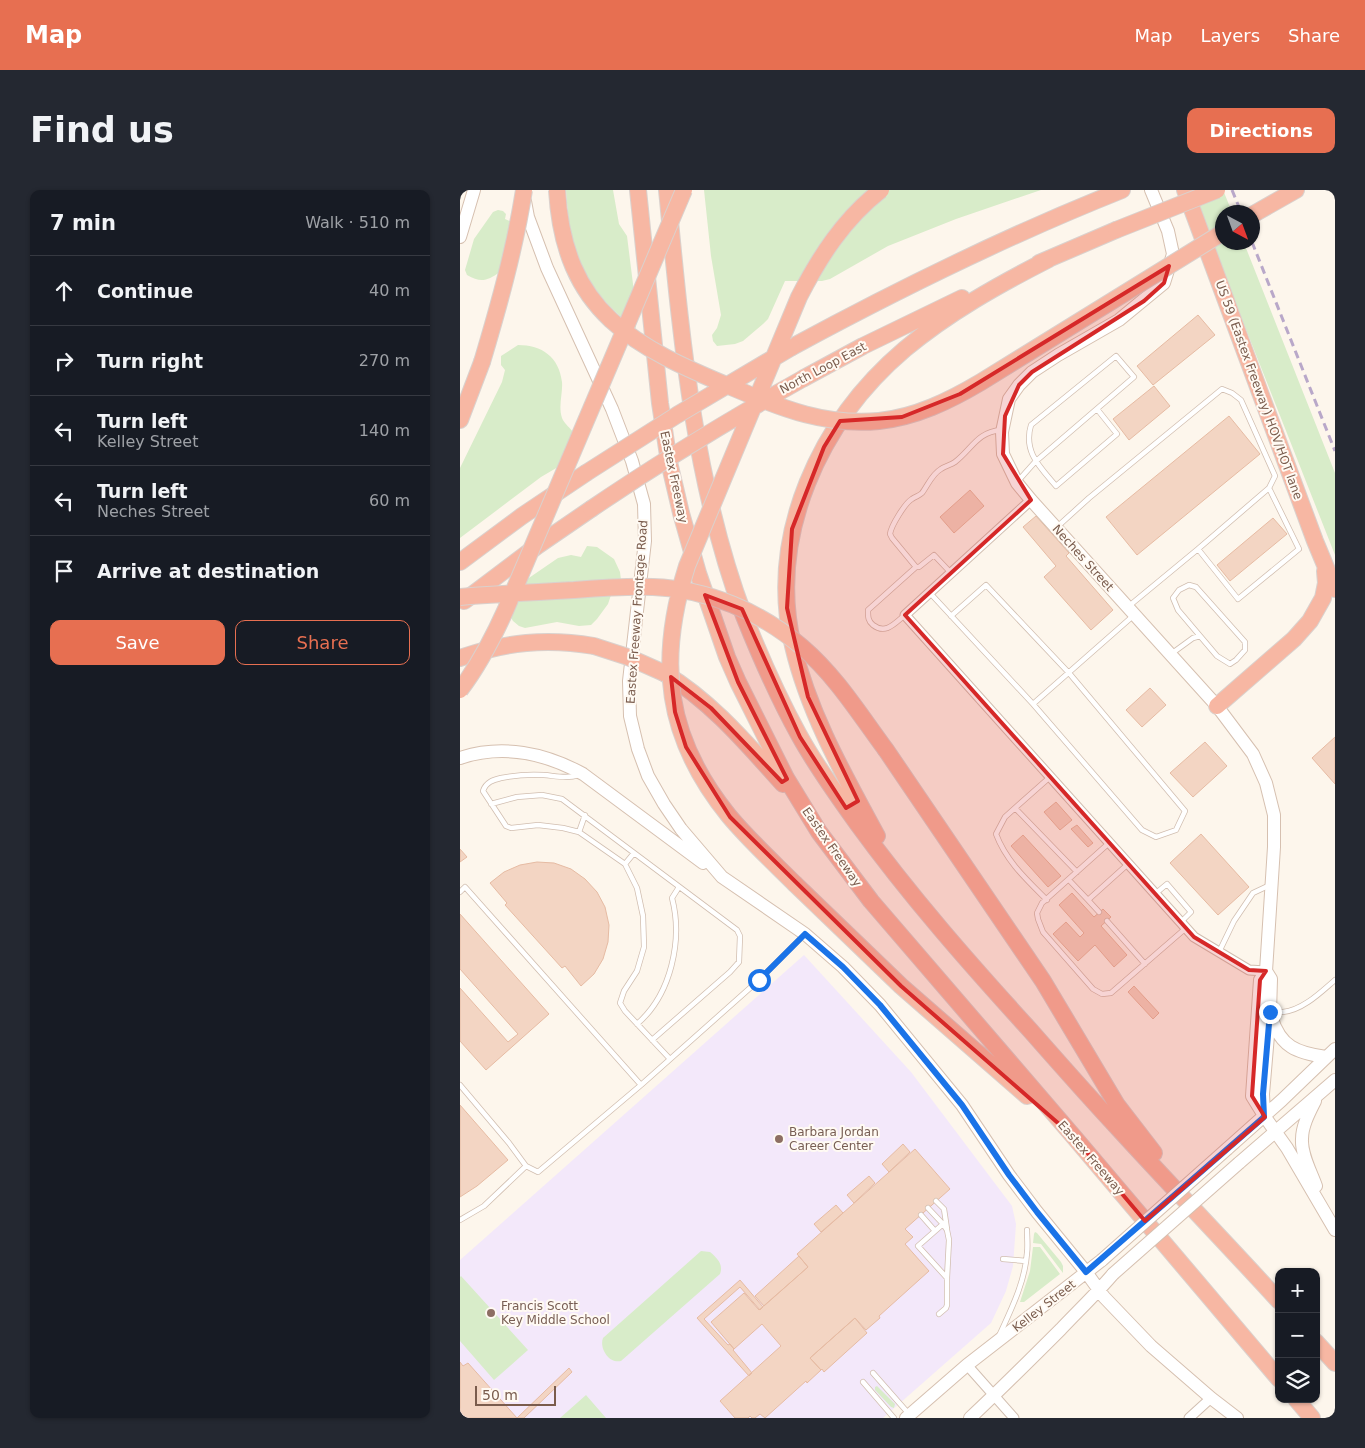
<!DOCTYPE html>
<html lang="en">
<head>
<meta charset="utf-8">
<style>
  body { margin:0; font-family:"DejaVu Sans",sans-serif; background:#242831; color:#f1f3f6 }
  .controls { position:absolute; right:15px; bottom:15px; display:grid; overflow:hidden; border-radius:10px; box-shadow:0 1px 4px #0004 }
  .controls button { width:45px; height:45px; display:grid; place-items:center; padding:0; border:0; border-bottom:1px solid #363941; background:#171b24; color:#f1f3f6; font:25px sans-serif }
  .compass { position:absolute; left:755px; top:15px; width:45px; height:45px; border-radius:50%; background:#171b24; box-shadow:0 1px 4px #0004; rotate:139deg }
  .scale { position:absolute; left:15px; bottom:12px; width:81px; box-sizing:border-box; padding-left:5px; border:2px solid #7a5c4d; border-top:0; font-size:14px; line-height:18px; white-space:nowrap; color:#7a5c4d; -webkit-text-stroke:4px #fffaf3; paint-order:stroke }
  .stop { position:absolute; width:15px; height:15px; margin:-11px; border:4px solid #1a73e8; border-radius:50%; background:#fff }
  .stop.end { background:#1a73e8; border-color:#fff; box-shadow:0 1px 5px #0008 }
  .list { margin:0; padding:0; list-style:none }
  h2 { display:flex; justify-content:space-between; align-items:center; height:65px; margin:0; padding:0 20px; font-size:21px }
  h2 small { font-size:16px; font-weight:400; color:#9ea1a6 }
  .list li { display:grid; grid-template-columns:32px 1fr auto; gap:15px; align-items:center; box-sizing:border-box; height:70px; padding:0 20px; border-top:1px solid #363941 }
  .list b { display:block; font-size:19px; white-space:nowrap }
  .list p { margin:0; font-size:16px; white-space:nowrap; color:#9ea1a6 }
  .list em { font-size:16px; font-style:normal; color:#9ea1a6 }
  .actions { display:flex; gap:10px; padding:15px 20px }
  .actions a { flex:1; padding:11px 0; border:1px solid #e76f51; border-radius:10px; text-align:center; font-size:18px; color:#e76f51 }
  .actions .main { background:#e76f51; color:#fff }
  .icon { flex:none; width:28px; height:28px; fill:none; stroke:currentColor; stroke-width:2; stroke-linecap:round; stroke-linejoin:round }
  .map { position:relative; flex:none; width:875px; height:1228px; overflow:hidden; border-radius:10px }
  header { display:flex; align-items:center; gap:30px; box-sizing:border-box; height:70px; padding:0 25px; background:#e76f51; color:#fff }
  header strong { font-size:24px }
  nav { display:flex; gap:28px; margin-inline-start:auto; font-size:18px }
  .intro { display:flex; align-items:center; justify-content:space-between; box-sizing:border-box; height:120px; padding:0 30px }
  h1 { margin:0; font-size:35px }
  .button { padding:12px 22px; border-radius:10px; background:#e76f51; color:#fff; font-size:18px; font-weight:700 }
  main { display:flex; gap:30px; padding:0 30px }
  aside { flex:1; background:#171b24; border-radius:10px; box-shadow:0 1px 4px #0004 }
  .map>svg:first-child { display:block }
  .education { fill:#f3e8fa }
  .green { fill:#d8ecc9 }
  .building { fill:#f3d5c3; stroke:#e6bba3 }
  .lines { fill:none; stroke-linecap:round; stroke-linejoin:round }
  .lane-casing { stroke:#d1beb0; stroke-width:6 }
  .street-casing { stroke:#d1beb0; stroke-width:11 }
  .secondary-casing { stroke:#d6c0b0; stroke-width:14 }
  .highway-casing { stroke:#dad1cd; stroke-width:18 }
  .lane { stroke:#fff; stroke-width:4.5 }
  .street { stroke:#fff; stroke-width:9 }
  .secondary { stroke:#fff; stroke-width:12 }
  .highway { stroke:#f7b7a3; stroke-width:16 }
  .rail { stroke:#b9a8c9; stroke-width:3; stroke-dasharray:8 5; stroke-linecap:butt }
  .secondary-bridge-casing { stroke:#d6c0b0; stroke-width:14; stroke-linecap:butt }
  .highway-bridge-casing { stroke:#dad1cd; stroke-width:18; stroke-linecap:butt }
  .secondary-bridge { stroke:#fff; stroke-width:12 }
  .highway-bridge { stroke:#f7b7a3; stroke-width:16 }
  .route { stroke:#1a73e8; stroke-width:6 }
  .marked { fill:#d62828; fill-opacity:0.2; stroke:#d62828; stroke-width:4; stroke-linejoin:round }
  .education-dot { fill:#8d6e63; stroke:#fffaf3; stroke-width:2 }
  .labels { text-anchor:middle; stroke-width:4; stroke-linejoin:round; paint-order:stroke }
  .street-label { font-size:12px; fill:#7a5c4d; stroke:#fffaf3 }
  .education-label { font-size:12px; fill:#785e54; stroke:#fffaf3; text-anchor:start }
</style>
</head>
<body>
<header>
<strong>Map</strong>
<nav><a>Map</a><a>Layers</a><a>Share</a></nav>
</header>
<div class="intro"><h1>Find us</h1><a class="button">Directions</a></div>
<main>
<aside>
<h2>7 min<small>Walk · 510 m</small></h2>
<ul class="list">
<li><svg class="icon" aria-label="ahead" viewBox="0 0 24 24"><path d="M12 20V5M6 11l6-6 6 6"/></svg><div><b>Continue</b></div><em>40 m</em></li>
<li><svg class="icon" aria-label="right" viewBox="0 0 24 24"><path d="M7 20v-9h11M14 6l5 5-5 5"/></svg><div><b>Turn right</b></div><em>270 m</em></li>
<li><svg class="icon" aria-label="left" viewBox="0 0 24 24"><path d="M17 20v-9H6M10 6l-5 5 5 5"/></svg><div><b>Turn left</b><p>Kelley Street</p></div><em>140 m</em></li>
<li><svg class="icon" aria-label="left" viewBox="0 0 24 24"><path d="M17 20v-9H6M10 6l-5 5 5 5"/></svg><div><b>Turn left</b><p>Neches Street</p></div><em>60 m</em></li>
<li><svg class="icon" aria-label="arrive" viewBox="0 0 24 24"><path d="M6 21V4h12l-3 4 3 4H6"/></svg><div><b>Arrive at destination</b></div></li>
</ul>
<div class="actions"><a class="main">Save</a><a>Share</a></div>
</aside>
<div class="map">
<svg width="875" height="1228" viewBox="0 0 875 1228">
  <rect width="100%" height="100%" fill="#fdf6ec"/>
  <path class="education" d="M344,765l107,117 101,134 4,18 -3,42 -7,25 -15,32 -108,95h-423v-158z"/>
  <path class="green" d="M106,0h47l6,34 8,12 6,48 3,44c-33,-22 -58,-57 -65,-96 -3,-14 -4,-28 -5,-42z
    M244,0h337l-85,29 -68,27 -58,33 -8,2h-37l-17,38 -5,5 -20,17 -8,3 -18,2 -4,-5 -1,-6 5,-7 4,-13 -10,-59z
    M731,0h32l9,22h-10v30l22,1 91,230v82z
    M38,20l5,1 3,3 -1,5 7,3 -12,50c-13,9 -19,11 -33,3l-2,-5 9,-31 19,-27z
    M58,155c24,0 41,12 44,37 1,11 -4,24 0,36 2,5 9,11 12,15l-16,34 -17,10 -81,61v-70l42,-86 3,-12 -4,-5v-9z
    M127,356l10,1 17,12 6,13 1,8 -10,15 -3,9 -11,15 -6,6 -12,1 -22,-4 -32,6 -6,-2 -6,-5 -3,-5 13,-34 35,-24 13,-3 10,2z
    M575,1042l2,1 24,29 2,4v7l-22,-29 -8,-1 1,-9z
    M573,1057h7l20,27 -36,28h-4l10,-31z
    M241,1061l9,1c6,5 14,12 10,22l-99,87c-12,3 -22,-13 -18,-23z
    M1,1086l67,74 -34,30 -34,-39v-64z
    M417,1196l18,18 -1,4 -3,-1 -16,-17v-3z
    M126,1205l20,23h-46z"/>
  <path class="building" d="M738,125l17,20 -62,50 -16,-19z
    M694,196l16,20 -41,34 -16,-21z
    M769,226l31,38 -123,101 -31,-38z
    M510,300l14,16 -30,27 -14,-16z
    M576,326l33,37 -3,3 47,54 -22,20 -47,-53 12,-11 -33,-39z
    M813,328l14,16 -57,47 -13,-16z
    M690,498l16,17 -24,22 -16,-17z
    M875,547v47l-23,-26z
    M745,552l22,24 -34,31 -23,-24z
    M596,612l16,18 -12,10 -16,-18z
    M617,635l16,18 -5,4 -17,-18z
    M741,644l48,53 -31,28 -48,-52z
    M563,645l38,41 -13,11 -37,-41z
    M0,659l7,8 -7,5z
    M77,672l17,1 17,6 14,10 12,13 8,15 4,18 -1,17 -5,17 -9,15 -13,12 -16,-20 -3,2 -57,-63 2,-2 -17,-20 14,-11 16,-7z
    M612,703l22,24 9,-8 8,8 -10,9 26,29 -13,12 -19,-22 -17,16 -25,-27 13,-12 14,15 4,-4 -25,-28z
    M0,724l89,100 -63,56 -26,-29v-53l48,54 10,-8 -58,-65z
    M674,796l25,27 -6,6 -25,-27z
    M0,915l48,55 -31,26 -17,11z
    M443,954l7,8 -21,20 -7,-8z
    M455,959l35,40 -45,40 8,8 -8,7 24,27 -50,45 1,2 -14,12 -11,-12 -45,40 11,12 -14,13 -1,-2 -41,37 -5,-4 -5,4h-3l-2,-2 -2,2h-13l-15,-17 61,-55 -19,-22 -28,25 -23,-27 33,-29 15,17 49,-43 -11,-13z
    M409,986l6,7 -21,20 -7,-8z
    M376,1015l7,8 -22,19 -7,-8z
    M339,1066l9,11 -44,39 -9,-10z
    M280,1090l23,27 -3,3 -20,-23 -36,32 24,26 2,-1 4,5 -1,1 19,23 -3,3 -52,-58z
    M395,1128l12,15 -43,39 -2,-3 -1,1 -11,-12z
    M0,1172l3,4 5,-3 49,55h-57z
    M109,1178l3,4 -48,46h-7z"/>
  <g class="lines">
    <defs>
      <path id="lane" d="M558,291l17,-19 99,-85 -18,-21 -85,69c-8,27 9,42 25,61l61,-52 -20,-25
        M597,337l32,-29 133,-109 10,4 9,7 34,76 -6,12 30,61 -61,50 -40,-50 -69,57
        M738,359l71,-61
        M491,383l-17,-18 -15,12h-3l-24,-29 -2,-4c1,-8 15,-31 22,-35 4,-3 7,-3 10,-6 6,-8 10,-19 19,-24 4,-3 10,-4 14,-7 17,-13 22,-30 46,-32
        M729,395l7,2 49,55v8l-9,10 -6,4 -13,-8 -39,-46 -5,-12 6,-8z
        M470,403l103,111 100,-88
        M445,425c-10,8 -19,20 -32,10 -5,-4 -5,-8 -5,-15l48,-43
        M491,426l35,-31 83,88 116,138 -9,19 -20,7 -14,-7 -109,-126
        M711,464l22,-16 7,-2
        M119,585c-12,4 -23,1 -35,0 -15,-1 -28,0 -43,3 -8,2 -15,4 -18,13l23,35 5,2 27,-3 25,3 16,4 46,32 12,24 6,28 1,31 -7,24 -13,20 -4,12 5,8 45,48
        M590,587l-35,31 62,64
        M31,614l26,-7 25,-2 20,4 175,131 3,6 -1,26 -9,10 -78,68
        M555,618l-10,9 -9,17c10,27 31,46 51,66
        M119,642l6,-17
        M649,653l-67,60 -5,10 1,6 5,13 50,57 9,5 9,-1 75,-65
        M165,674l9,-11
        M609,690l19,20 40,-36
        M0,702l5,-5 176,198
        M695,704l12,-10 24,28 -11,11
        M628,710l11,12
        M647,731l38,43
        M759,762l15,-31 19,-28 17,-8
        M811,822c4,0 8,0 12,0 20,-2 38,-20 52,-32
        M177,834c34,-29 46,-84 35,-126l7,-11
        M0,895l49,58 17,23
        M476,1011l8,8 3,20
        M468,1018l15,16
        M461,1025l14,16
        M0,1030l24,-14 42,-40 12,6 103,-87 118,-105 45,-45
        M543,1069l23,2
        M479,1124l7,-6 1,-3v-27l2,-38 -2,-10 -4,-6 -25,22 29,32
        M539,1146c12,-26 26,-54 28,-83 1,-7 0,-16 0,-23
        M413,1183l36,41
        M403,1192l31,36"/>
      <path id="street" d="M571,310l-126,115 289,322 55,33 17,1
        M507,1175l47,53
        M729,1228l22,-20"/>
      <path id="secondary" d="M691,0l17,41 5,23 -9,29 -45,37 -61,35 -26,17 -13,13 -10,14 -7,33 1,22 14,29 14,17 186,206 36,48 13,29 8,32v32l-8,124 -6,9 -8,116 13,21 22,31 48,82
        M65,11l3,16 19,51 65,141 20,52 12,43 1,37 -16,140 1,35 8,33 10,27 16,28 17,25 41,48 83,57 38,33 37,38 82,100 47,70 28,37 49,60 18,25 47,49 60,52 26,20
        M0,47l14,-47
        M0,568c42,-14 85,-5 123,16l120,89
        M811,826c9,31 26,37 55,41
        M855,911c-6,12 -13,25 -13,38 -1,15 9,33 14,47
        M804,924l-1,-20 7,-82 1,-33 -5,-8
        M767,959l55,-49 53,-51
        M779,973l96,-83
        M446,1228l61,-53 135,-105
        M510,1228c31,-29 61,-59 91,-89 17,-18 36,-36 52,-55"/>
      <path id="highway" d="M178,0l22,213 9,59 12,51 17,60 29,84 11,25 48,96 33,54 52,69 203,236 205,242
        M207,0c14,144 26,290 77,426 16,40 34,81 55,119 17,31 38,60 58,88 53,73 112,140 173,207 29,33 58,66 88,98 53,58 108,115 161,173
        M725,0l130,351 20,48
        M792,25l44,-25
        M579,73l77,-33
        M332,157c107,-58 217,-112 330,-157
        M344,188l59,-32 99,-48
        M0,230l22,-58
        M0,372l62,-46 64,-43
        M4,411l73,-55 54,-37
        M0,468c45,-16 87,-20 134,-12
        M204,483c47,28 83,71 119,111
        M757,516l77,-67 16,-18 13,-23 3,-15 -1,-12
        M426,560l157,231 74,124 37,48
        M417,646c-33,-61 -68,-122 -84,-190 -26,-111 27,-225 112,-297 43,-36 93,-64 144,-90
        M335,694l106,102 126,110
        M856,1152l19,21
        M836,1209l16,19"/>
    </defs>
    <use href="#lane" class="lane-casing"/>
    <use href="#street" class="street-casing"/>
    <use href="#secondary" class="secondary-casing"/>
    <use href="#highway" class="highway-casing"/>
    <use href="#lane" class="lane"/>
    <use href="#street" class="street"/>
    <use href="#secondary" class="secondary"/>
    <use href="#highway" class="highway"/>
    <path class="rail" d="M772,0l9,22
      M792,52l83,209"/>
    <defs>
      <path id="secondary-bridge" d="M642,1070l125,-111
        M653,1084l126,-111"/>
      <path id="highway-bridge" d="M97,0c7,123 77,157 179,199 47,20 91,37 143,32 37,-4 70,-20 102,-39l241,-149
        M656,40l101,-40
        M22,172c17,-57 33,-114 42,-172
        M126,283l91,-58 115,-68
        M131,319c69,-47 140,-90 213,-131
        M0,407c38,-3 76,-5 114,-7 26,-2 53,-4 79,-3 55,2 108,25 149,60 34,29 58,68 84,103
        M134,456l34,11 36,16
        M0,500c19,-25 33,-52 46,-81l178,-419
        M335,694c-22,-22 -46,-44 -66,-68 -64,-79 -72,-155 -42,-250l112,-269c21,-41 45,-78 82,-107"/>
    </defs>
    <use href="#secondary-bridge" class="secondary-bridge-casing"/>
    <use href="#highway-bridge" class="highway-bridge-casing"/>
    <use href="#secondary-bridge" class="secondary-bridge"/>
    <use href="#highway-bridge" class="highway-bridge"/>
  </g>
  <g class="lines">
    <path class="route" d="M299,790l46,-46 38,33 37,38 82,100 47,70 28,37 49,60 178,-155 -1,-23 7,-82"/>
  </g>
  <path class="marked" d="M709,76l-5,17 -20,18 -112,71 -13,13 -14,31 -2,38 28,46 -126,115 289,322 55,33 17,1 -6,9 -8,116 13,21 -120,104 -71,-84 -173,-151 -171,-169 -44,-70 -11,-35 -4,-35 40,31 71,74 5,-3 -49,-97 -33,-87 37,14 58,128 46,71 12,-7 -50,-104 -21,-89 5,-79 32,-82 16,-26 62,-4 58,-23z"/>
  <g class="education-dot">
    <circle cx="319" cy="949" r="5"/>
    <circle cx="31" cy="1123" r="5"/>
  </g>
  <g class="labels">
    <g class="street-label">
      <text transform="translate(363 178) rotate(-28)" y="4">North Loop East</text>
      <text transform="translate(799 200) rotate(70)" y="4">US 59 (Eastex Freeway) HOV/HOT lane</text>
      <text transform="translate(214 287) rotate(78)" y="4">Eastex Freeway</text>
      <text transform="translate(623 368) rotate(48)" y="4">Neches Street</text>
      <text transform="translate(177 422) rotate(-86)" y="4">Eastex Freeway Frontage Road</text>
      <text transform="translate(372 657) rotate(55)" y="4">Eastex Freeway</text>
      <text transform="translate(631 968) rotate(49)" y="4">Eastex Freeway</text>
      <text transform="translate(584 1116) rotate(-38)" y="4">Kelley Street</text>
    </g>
    <g class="education-label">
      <text x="329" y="946">Barbara Jordan<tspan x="329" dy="14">Career Center</tspan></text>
      <text x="41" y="1120">Francis Scott<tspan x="41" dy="14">Key Middle School</tspan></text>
    </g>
  </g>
</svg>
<div class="controls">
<button>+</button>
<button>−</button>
<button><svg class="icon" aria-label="layers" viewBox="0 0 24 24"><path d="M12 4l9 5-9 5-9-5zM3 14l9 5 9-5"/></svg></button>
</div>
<svg class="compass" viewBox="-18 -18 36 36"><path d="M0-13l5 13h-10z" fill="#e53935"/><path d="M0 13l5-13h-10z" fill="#9ea1a6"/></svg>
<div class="scale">50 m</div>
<div class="stop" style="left:299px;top:790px"></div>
<div class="stop end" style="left:810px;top:822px"></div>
</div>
</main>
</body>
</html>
